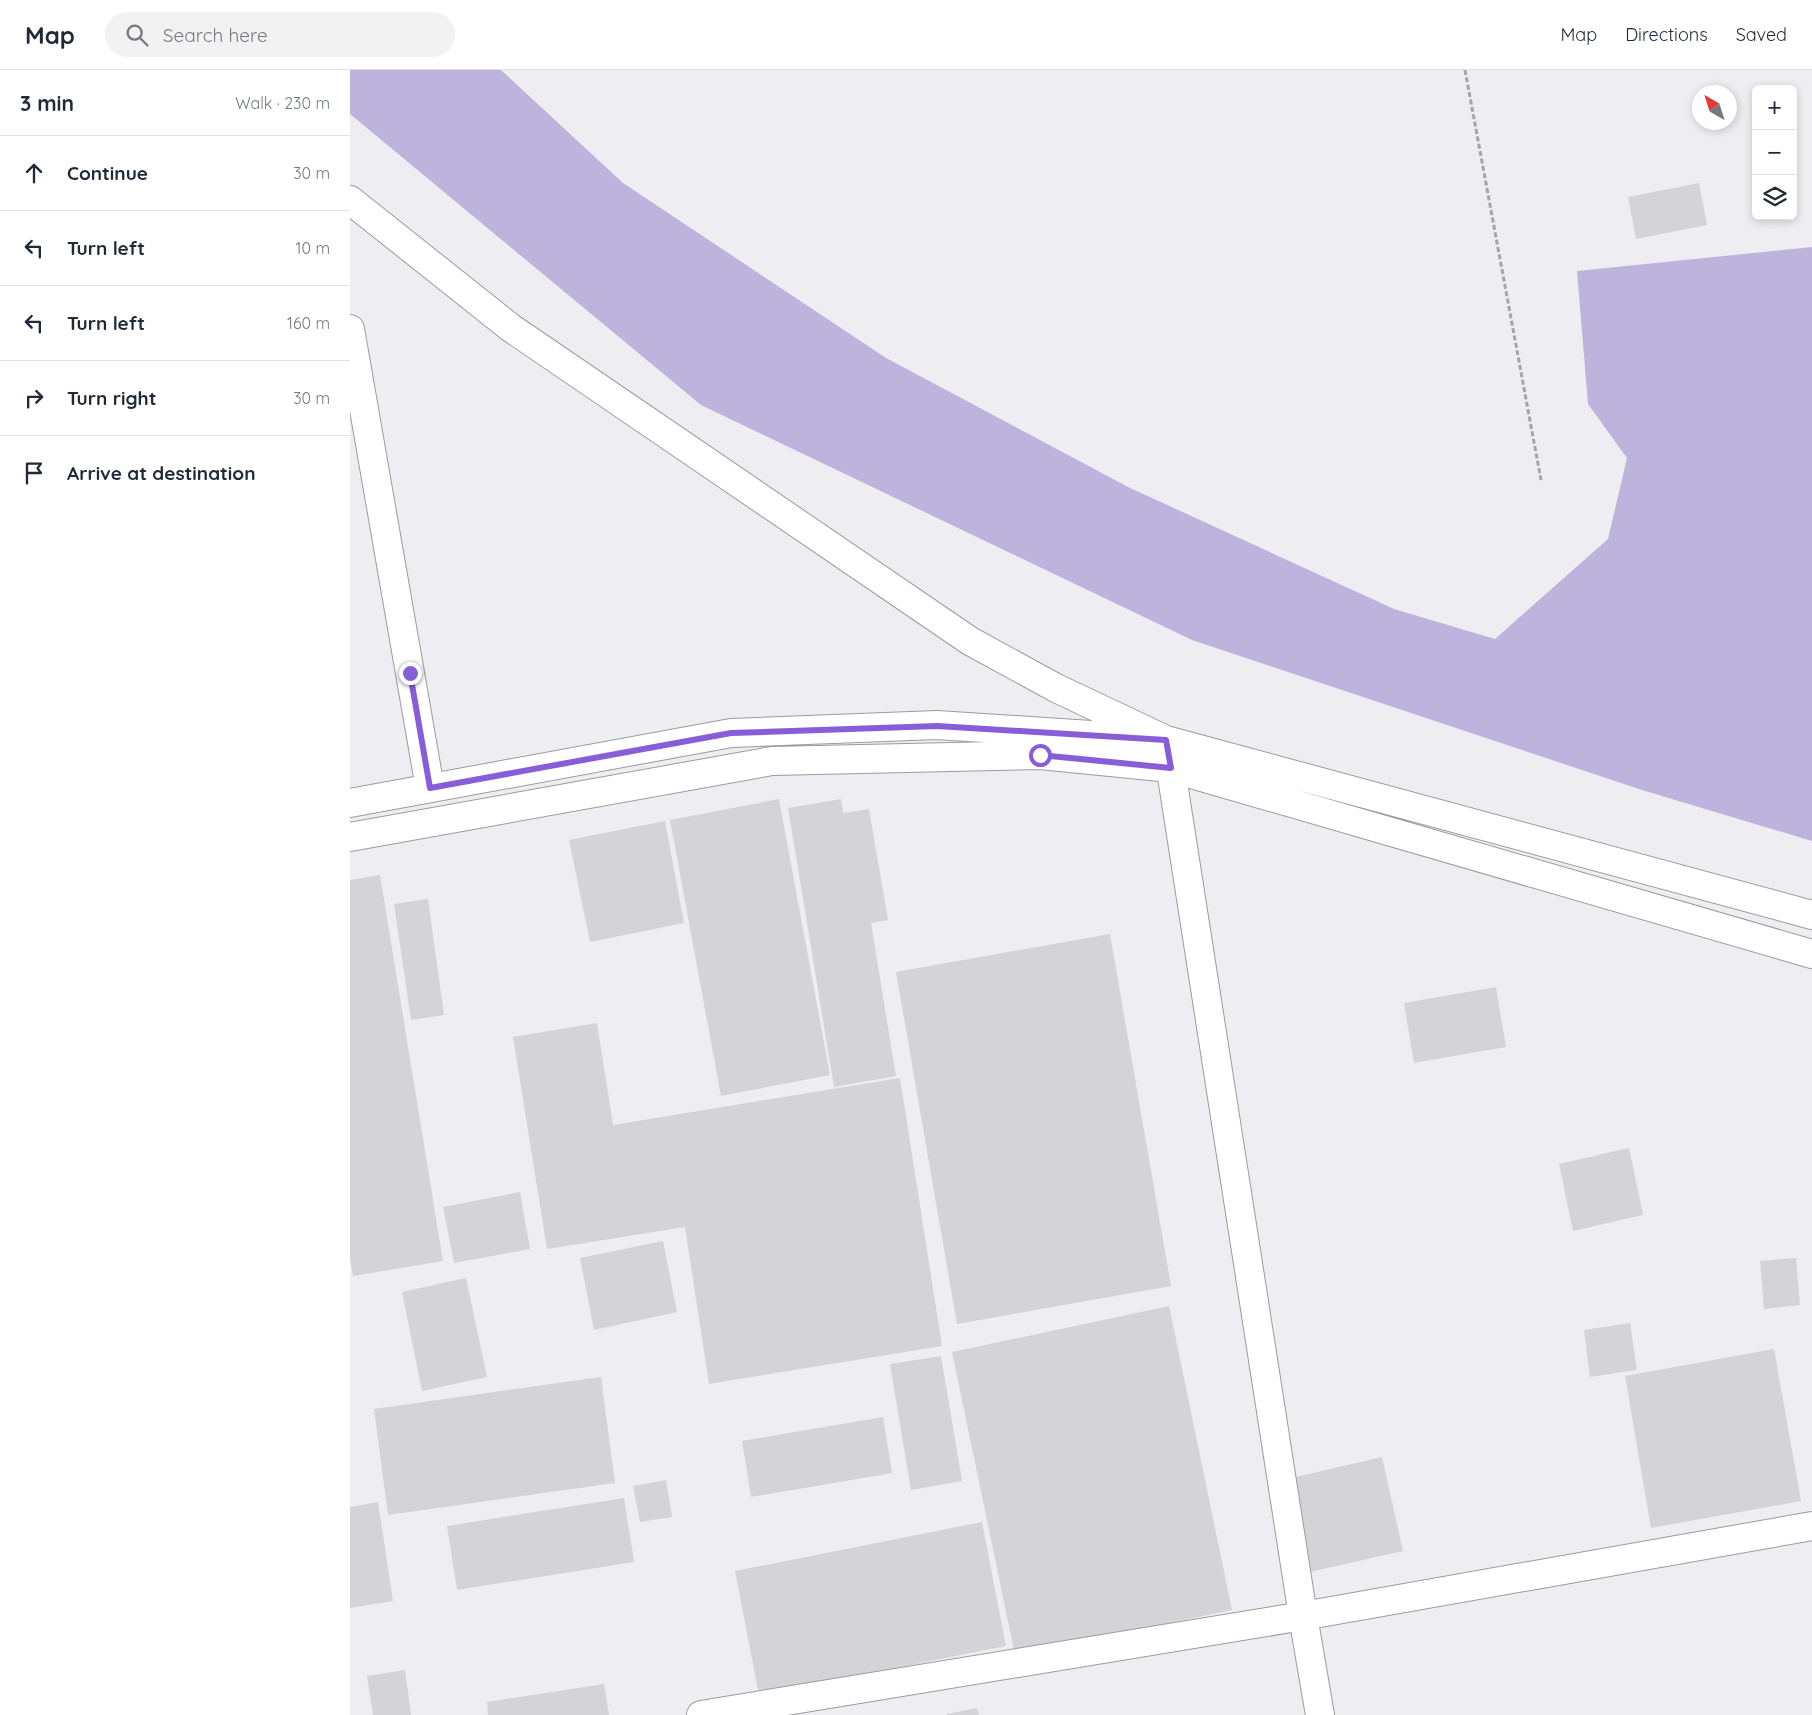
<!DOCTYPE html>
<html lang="en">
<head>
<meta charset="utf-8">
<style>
  body { margin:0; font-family:Quicksand,sans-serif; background:#f2f2f3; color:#1f2937 }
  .controls { position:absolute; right:15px; top:15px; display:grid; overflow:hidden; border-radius:8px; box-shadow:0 2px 8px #0003 }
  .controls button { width:45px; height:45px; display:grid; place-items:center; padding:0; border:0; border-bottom:1px solid #e0e1e3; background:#fff; color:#1f2937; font:25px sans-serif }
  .compass { position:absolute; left:1342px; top:15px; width:45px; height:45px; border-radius:50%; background:#fff; box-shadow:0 2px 8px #0003; rotate:321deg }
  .stop { position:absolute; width:15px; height:15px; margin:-11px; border:4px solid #875ed8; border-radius:50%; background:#fff }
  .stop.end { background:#875ed8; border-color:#fff; box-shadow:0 1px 5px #0008 }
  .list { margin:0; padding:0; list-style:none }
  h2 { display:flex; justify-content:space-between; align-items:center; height:65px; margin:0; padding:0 20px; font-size:21px }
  h2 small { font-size:16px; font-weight:400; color:#747a83 }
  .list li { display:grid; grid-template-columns:32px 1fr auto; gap:15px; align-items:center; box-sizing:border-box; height:75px; padding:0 20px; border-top:1px solid #e0e1e3 }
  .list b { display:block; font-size:19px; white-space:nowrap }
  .list em { font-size:16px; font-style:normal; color:#747a83 }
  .icon { flex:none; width:28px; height:28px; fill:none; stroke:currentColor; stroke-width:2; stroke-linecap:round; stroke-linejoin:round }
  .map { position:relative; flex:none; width:1462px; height:1645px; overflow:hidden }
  header { display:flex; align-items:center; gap:30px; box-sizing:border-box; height:70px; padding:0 25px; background:#fff; border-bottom:1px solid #e0e1e3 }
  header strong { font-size:24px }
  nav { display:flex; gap:28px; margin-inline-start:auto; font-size:18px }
  .search { width:350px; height:45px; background:#f2f2f3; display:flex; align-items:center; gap:12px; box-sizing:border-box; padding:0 18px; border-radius:28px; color:#747a83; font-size:19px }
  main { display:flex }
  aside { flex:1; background:#fff }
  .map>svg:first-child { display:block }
  .water { fill:#bdb3dd }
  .building { fill:#d4d3d7 }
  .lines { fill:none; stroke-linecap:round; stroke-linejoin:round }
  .tertiary-casing { stroke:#9b9b9f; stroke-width:30 }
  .path { stroke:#a5a4a8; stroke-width:3; stroke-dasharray:5 2.5; stroke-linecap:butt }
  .tertiary { stroke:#fff; stroke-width:28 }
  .route { stroke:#875ed8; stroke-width:6 }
</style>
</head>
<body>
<header>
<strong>Map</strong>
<div class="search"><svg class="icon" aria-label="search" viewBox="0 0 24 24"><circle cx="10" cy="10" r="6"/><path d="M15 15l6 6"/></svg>Search here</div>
<nav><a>Map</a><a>Directions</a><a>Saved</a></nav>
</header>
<main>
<aside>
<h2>3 min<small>Walk · 230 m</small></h2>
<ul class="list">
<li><svg class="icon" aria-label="ahead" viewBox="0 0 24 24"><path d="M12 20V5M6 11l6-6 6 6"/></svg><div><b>Continue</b></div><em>30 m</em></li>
<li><svg class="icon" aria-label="left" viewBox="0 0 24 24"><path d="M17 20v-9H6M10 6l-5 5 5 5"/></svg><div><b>Turn left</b></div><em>10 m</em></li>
<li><svg class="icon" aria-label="left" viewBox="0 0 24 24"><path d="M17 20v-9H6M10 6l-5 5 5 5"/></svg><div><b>Turn left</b></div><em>160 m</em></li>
<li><svg class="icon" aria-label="right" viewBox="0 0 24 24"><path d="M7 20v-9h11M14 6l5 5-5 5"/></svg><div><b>Turn right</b></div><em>30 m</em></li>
<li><svg class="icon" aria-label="arrive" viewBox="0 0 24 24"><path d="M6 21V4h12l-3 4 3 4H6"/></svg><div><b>Arrive at destination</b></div></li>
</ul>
</aside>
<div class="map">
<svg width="1462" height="1645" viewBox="0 0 1462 1645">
  <rect width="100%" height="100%" fill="#eeedf2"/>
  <path class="water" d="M0,0h151l122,113 263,175 242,129 266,122 101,30 113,-100 19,-81 -39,-54 -11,-133 235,-24v594l-170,-51 -450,-150 -491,-235 -351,-291z"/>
  <path class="building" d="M1349,113l8,42 -71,14 -8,-42z
    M429,729l51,276 -109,21 -51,-276z
    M491,729l2,14 26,-4 19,111 -17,3 25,153 -62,11 -46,-279z
    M315,751l19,102 -94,19 -21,-102z
    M30,805l63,386 -90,15 -3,-18v-378z
    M78,829l16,116 -33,5 -17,-116z
    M760,864l61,352 -214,38 -61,-352z
    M1146,917l10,60 -92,16 -10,-60z
    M247,953l16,102 287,-47 42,268 -233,38 -24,-157 -138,22 -34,-212z
    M1279,1078l14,67 -70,16 -14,-67z
    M170,1122l10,57 -76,14 -11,-56z
    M313,1171l14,71 -83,18 -14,-72z
    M1446,1188l4,47 -36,4 -4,-48z
    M116,1208l21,99 -65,14 -20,-99z
    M819,1236l63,304 -217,45 -63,-303z
    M1280,1253l7,47 -47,7 -6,-47z
    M1424,1279l27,152 -150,27 -26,-152z
    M591,1286l21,125 -51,9 -21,-126z
    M251,1307l14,106 -227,32 -14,-106z
    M533,1347l9,56 -141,24 -9,-56z
    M1032,1387l21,94 -98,22 -22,-93z
    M316,1410l6,37 -32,5 -7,-36z
    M274,1428l10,64 -177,28 -10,-64z
    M28,1432l15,99 -43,7v-101z
    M632,1452l24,124 -247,49 -24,-124z
    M55,1600l6,45h-38l-6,-39z
    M254,1614l5,31h-121l-1,-13z
    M627,1638l2,7h-32v-1z"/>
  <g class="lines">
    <defs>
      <path id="tertiary" d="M0,130l161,128 459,313 86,47 110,52 646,175
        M0,259l80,459
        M818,681l135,865 17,99
        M0,733l381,-70 206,-8 215,14
        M0,767l422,-76 268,-6 131,13 641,186
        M351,1645l602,-99 509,-90"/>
    </defs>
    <use href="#tertiary" class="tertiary-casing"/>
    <path class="path" d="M1115,0l76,410"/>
    <use href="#tertiary" class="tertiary"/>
  </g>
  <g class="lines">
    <path class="route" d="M60,603l20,115 301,-55 206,-7 229,14 5,28 -131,-13"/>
  </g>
</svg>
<div class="controls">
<button>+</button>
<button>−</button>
<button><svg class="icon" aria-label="layers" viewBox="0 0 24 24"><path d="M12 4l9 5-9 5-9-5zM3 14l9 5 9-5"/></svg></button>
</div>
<svg class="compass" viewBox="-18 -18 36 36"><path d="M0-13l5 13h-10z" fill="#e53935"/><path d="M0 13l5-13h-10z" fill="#747a83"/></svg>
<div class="stop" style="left:690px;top:685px"></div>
<div class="stop end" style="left:60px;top:603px"></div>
</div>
</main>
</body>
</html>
